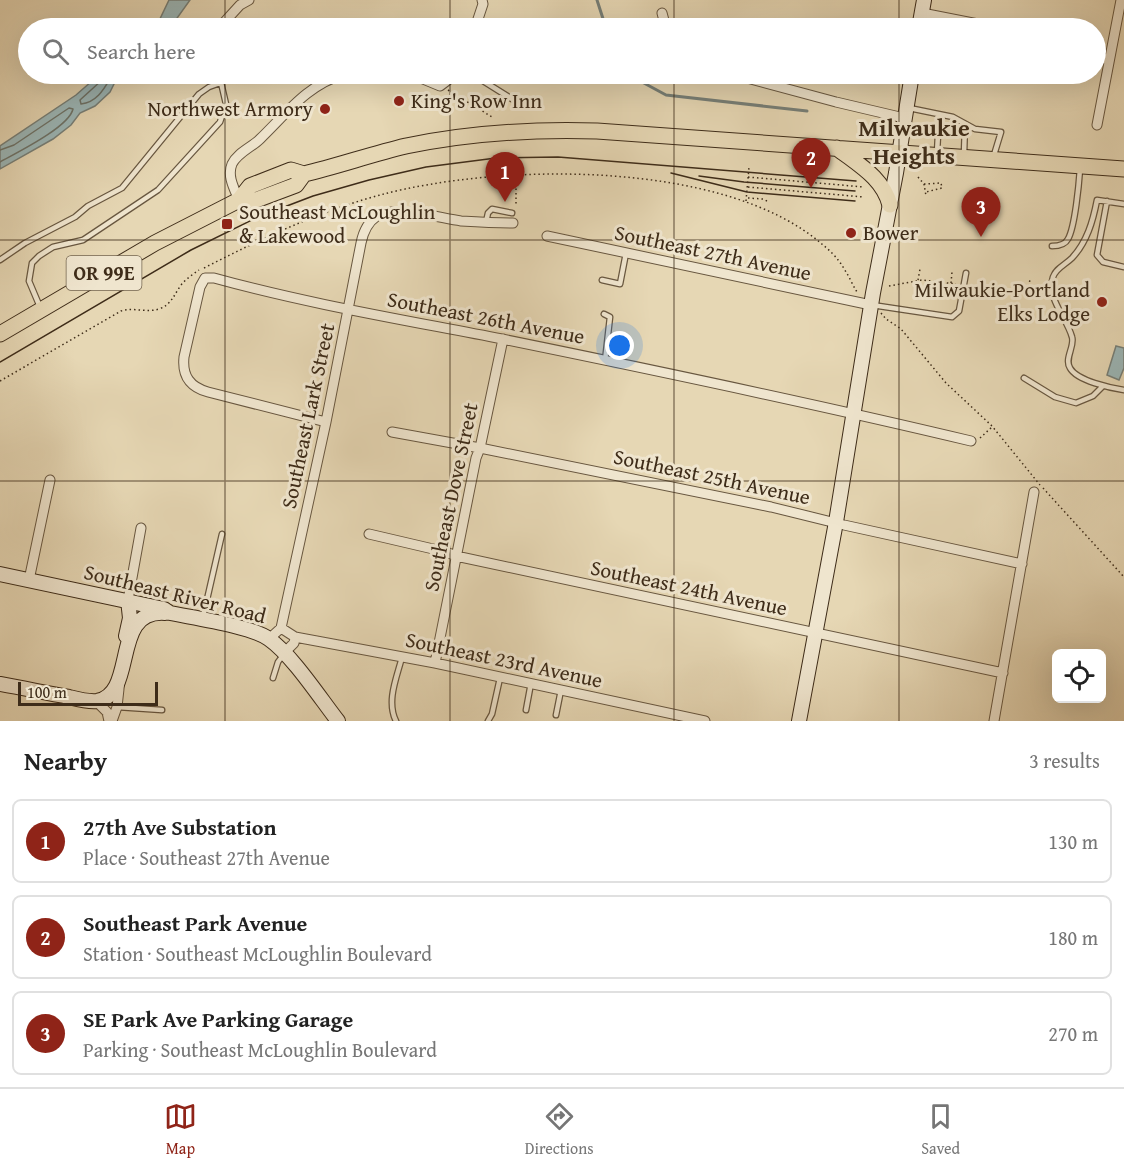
<!DOCTYPE html>
<html lang="en">
<head>
<meta charset="utf-8">
<style>
  body { margin:0; font-family:"Gentium Book Plus",serif; background:#f2f2f2; color:#222 }
  .controls { position:absolute; right:18px; bottom:18px; display:grid; overflow:hidden; border-radius:9px; box-shadow:0 6px 24px #0002 }
  .controls button { width:54px; height:54px; display:grid; place-items:center; padding:0; border:0; border-bottom:2px solid #e0e0e0; background:#fff; color:#222; font:30px sans-serif }
  .scale { position:absolute; left:18px; bottom:15px; width:140px; box-sizing:border-box; padding-left:6px; border:3px solid #3e2c19; border-top:0; font-size:16px; line-height:21px; white-space:nowrap; color:#3e2c19; -webkit-text-stroke:4px #efe5ce; paint-order:stroke }
  .you { position:absolute; left:620px; top:346px; width:21px; height:21px; margin:-15px; border:4px solid #fff; border-radius:50%; background:#1a73e8; box-shadow:0 0 0 9px #1a73e833 }
  .badge { display:grid; place-items:center; width:39px; height:39px; border-radius:50%; background:#8f2418; color:#fff; font-size:20px; font-weight:700 }
  .pin { position:absolute; translate:-50% -50px; filter:drop-shadow(0 2px 3px #0008) }
  .pin::after { content:''; position:absolute; top:32px; width:21px; height:18px; background:inherit; clip-path:polygon(0 0,100% 0,50% 100%) }
  .list { margin:0; padding:0; list-style:none }
  h2 { display:flex; justify-content:space-between; align-items:center; height:78px; margin:0; padding:0 24px; font-size:26px }
  h2 small { font-size:20px; font-weight:400; color:#767676 }
  .list li { display:grid; grid-template-columns:39px 1fr auto; gap:18px; align-items:center; box-sizing:border-box; height:84px; margin:0 12px 12px; padding:0 12px; border:2px solid #e0e0e0; border-radius:9px }
  .list b { display:block; font-size:22px; white-space:nowrap }
  .list p { margin:0; font-size:20px; white-space:nowrap; color:#767676 }
  .list em { font-size:20px; font-style:normal; color:#767676 }
  .icon { flex:none; width:33px; height:33px; fill:none; stroke:currentColor; stroke-width:2; stroke-linecap:round; stroke-linejoin:round }
  .map { position:relative; flex:none; width:1124px; height:721px; overflow:hidden }
  .search { position:absolute; background:#fff; box-shadow:0 6px 24px #0002; left:18px; right:18px; top:18px; height:66px; display:flex; align-items:center; gap:15px; box-sizing:border-box; padding:0 21px; border-radius:33px; color:#767676; font-size:22px }
  .sheet { height:366px; background:#fff }
  nav { display:flex; justify-content:space-around; align-items:center; box-sizing:border-box; height:84px; border-top:2px solid #e0e0e0; background:#fff; font-size:16px; color:#767676 }
  nav a { display:grid; justify-items:center; gap:3px }
  nav .on { color:#8f2418 }
  .map>svg:first-child { display:block }
  .water { fill:#9bb7b8; stroke:#767f78; stroke-width:1.5 }
  .lines { fill:none; stroke-linecap:round; stroke-linejoin:round }
  .shore { stroke:#6c7268; stroke-width:1.5 }
  .stream { stroke:#767f78; stroke-width:3 }
  .lane-casing { stroke:#685740; stroke-width:7 }
  .street-casing { stroke:#685740; stroke-width:11 }
  .secondary-casing { stroke:#3e2c19; stroke-width:16 }
  .primary-casing { stroke:#3e2c19; stroke-width:17 }
  .path { stroke:#3e2c19; stroke-width:1.5; stroke-dasharray:1.5 3; stroke-linecap:butt }
  .lane { stroke:#efe5ce; stroke-width:4.5 }
  .street { stroke:#efe5ce; stroke-width:9 }
  .secondary { stroke:#efe5ce; stroke-width:14 }
  .primary { stroke:#e6d7b4; stroke-width:15 }
  .tram { stroke:#3e2c19; stroke-width:1.5 }
  .grid { fill:none; stroke:#3e2c19; stroke-width:1.5; stroke-opacity:0.55 }
  .poi-dot { fill:#8f2418; stroke:#efe5ce; stroke-width:2 }
  .labels { text-anchor:middle; stroke-width:6; stroke-linejoin:round; paint-order:stroke }
  .shield { fill:#efe5ce; stroke:#73644f; stroke-width:1.5 }
  .shield-label { font-size:20px; font-weight:bold; fill:#3e2c19 }
  .poi-label { font-size:21px; fill:#3e2c19; stroke:#efe5ce; text-anchor:start }
  .street-label { font-size:21px; fill:#3e2c19; stroke:#efe5ce }
  .quarter-label { font-size:24px; font-weight:bold; fill:#3e2c19; stroke:#efe5ce }
</style>
</head>
<body>
<div class="map">
<svg width="1124" height="721" viewBox="0 0 1124 721">
  <rect width="100%" height="100%" fill="#e6d7b4"/>
  <filter id="stains"><feTurbulence type="fractalNoise" baseFrequency=".00333" numOctaves="4"/><feColorMatrix values="0 0 0 0 .2 0 0 0 0 .09 0 0 0 0 .02 0 0 0 .5 -.17"/></filter>
  <radialGradient id="worn" r=".72"><stop offset=".6" stop-color="#630" stop-opacity="0"/><stop offset="1" stop-color="#630" stop-opacity=".3"/></radialGradient>
  <path class="water" d="M169,0h21l-20,28h-17l4,-3z
    M100,74h23l-6,4 -7,14 -15,14 -15,7 -9,12 -18,14 -53,30v-23l76,-51z
    M1116,346l8,2v20l-5,12 -12,-5z"/>
  <g class="lines">
    <path class="shore" d="M103,74l-1,6 -22,20 1,4c17,-2 24,-17 32,-30
      M0,150l14,-5 55,-37 4,1c-4,18 -55,43 -73,53"/>
    <path class="stream" d="M597,0l9,28
      M631,74l11,8 24,13 141,16"/>
    <defs>
      <path id="lane" d="M472,74l48,30
        M909,108l44,9 22,12 26,3 -7,23
        M937,153l2,-37
        M964,154l1,-30
        M1107,201l-10,54 6,7 21,5
        M1124,204l-27,-4c-4,21 -10,42 -25,58 -7,7 -16,10 -19,19 -7,21 14,41 19,60 3,9 -8,22 -2,31 7,13 41,20 54,22
        M486,222l2,-9 4,-4 20,4
        M1052,246c7,0 13,-1 16,-7 7,-12 11,-56 12,-70
        M0,260l25,-17 50,-26 13,-11 34,-18 77,-94 10,-7 11,-4
        M602,280l18,4 6,-31
        M872,305l80,12 7,-6 7,-38
        M40,307l-11,-26 3,-18 7,-7 14,-9 30,-7 75,-50 62,-68 6,-18 -7,-30
        M604,314l6,3 -5,44
        M1024,378l31,19 21,6 17,-7 10,-10
        M203,617l19,-83
        M273,678l5,-16 6,-8
        M117,707l45,3
        M526,710l5,-27
        M556,715l5,-25
        M396,721c-10,-20 1,-44 6,-64
        M488,721l4,-7 8,-36"/>
      <path id="street" d="M662,13l4,15
        M922,13l61,12 6,3
        M219,28l21,-23 9,-5
        M475,28l8,-24 -1,-4
        M1096,56l13,4
        M411,74l29,12 8,-6 4,-6
        M732,74l104,28 68,16
        M1097,125l24,-125
        M239,200c-5,-12 -12,-24 -7,-36 5,-11 20,-17 28,-25 27,-26 47,-54 84,-65
        M547,236l324,69
        M326,422l-118,-30c-18,-5 -26,-16 -24,-35l16,-70 5,-9h9c94,26 191,42 288,61 157,32 314,65 469,102
        M392,432l88,16 291,59 73,18 178,39
        M369,534l77,18 10,4 547,117
        M29,580l21,-100
        M128,600l13,-72
        M281,628l45,-206 35,-179c2,-10 7,-21 16,-27 19,-11 62,2 84,5 17,1 35,2 52,2
        M295,637l140,26 270,58
        M269,639l12,-11 14,9 -1,6 -10,10
        M435,663l41,-205 4,-10 23,-109
        M96,701l11,11 2,9
        M112,721l5,-14 3,-27
        M994,721l40,-229"/>
      <path id="secondary" d="M919,28l5,-28
        M0,574l164,35 6,4c24,5 81,13 99,26 23,16 51,59 69,82
        M126,636l4,-18 -2,-18
        M0,684c23,4 46,9 69,13 8,2 19,5 28,4 41,-7 13,-92 68,-88
        M799,721l37,-199 37,-229 23,-120 16,-99"/>
      <path id="primary" d="M837,148c22,17 46,30 53,57
        M239,200h17l40,-15 8,-11
        M0,334l155,-91 84,-43 11,-14 41,-16 13,4c34,-8 68,-20 102,-28 63,-13 127,-17 191,-15l527,38"/>
    </defs>
    <use href="#lane" class="lane-casing"/>
    <use href="#street" class="street-casing"/>
    <use href="#secondary" class="secondary-casing"/>
    <use href="#primary" class="primary-casing"/>
    <path class="path" d="M448,90l44,27
      M516,175v31
      M748,177l116,10
      M918,177l6,7 2,12
      M924,184l17,-1 1,5 -16,4
      M748,187l116,10
      M748,198l15,1 6,3
      M746,201l3,-34
      M204,268c57,-29 113,-56 176,-73 119,-32 345,-36 443,50 9,7 17,16 23,27 4,6 7,14 11,20
      M918,280l2,-11
      M951,283l1,-11
      M889,286l33,-6 34,4
      M970,286l58,5 2,-12
      M881,313l5,6 15,10 45,54 46,43 48,59
      M0,381l121,-70c12,-4 25,2 38,-2 12,-4 15,-14 22,-24 5,-6 12,-11 18,-15
      M980,438l12,-11
      M1043,488l81,89"/>
    <use href="#lane" class="lane"/>
    <use href="#street" class="street"/>
    <use href="#secondary" class="secondary"/>
    <use href="#primary" class="primary"/>
    <path class="tram" d="M671,173l76,19 108,9
      M699,176l45,6 111,9
      M0,362l191,-112 67,-33 55,-21 56,-16 57,-13 70,-9 62,-1 298,24"/>
  </g>
  <path class="grid" d="M225,0v28M450,0v28M674,0v28M899,0v28M225,74v647M450,74v647M674,74v647M899,74v647M0,240h1124M0,481h1124"/>
  <g class="poi-dot">
    <circle cx="399" cy="101" r="6"/>
    <circle cx="325" cy="109" r="6"/>
    <rect x="221" y="218" width="12" height="12" rx="3"/>
    <circle cx="851" cy="233" r="6"/>
    <circle cx="1102" cy="302" r="6"/>
  </g>
  <g class="labels">
    <rect class="shield" x="66.5" y="256" width="75" height="34" rx="4.5"/>
    <g class="shield-label">
      <text x="104" y="280">OR 99E</text>
    </g>
    <g class="poi-label">
      <text x="411" y="108">King's Row Inn</text>
      <text x="313" y="116" text-anchor="end">Northwest Armory</text>
      <text x="239" y="219">Southeast McLoughlin<tspan x="239" dy="24">&amp; Lakewood</tspan></text>
      <text x="863" y="240">Bower</text>
      <text x="1090" y="297" text-anchor="end">Milwaukie-Portland<tspan x="1090" dy="24">Elks Lodge</tspan></text>
    </g>
    <g class="street-label">
      <text transform="translate(713 253) rotate(12)" y="7">Southeast 27th Avenue</text>
      <text transform="translate(486 318) rotate(11)" y="7">Southeast 26th Avenue</text>
      <text transform="translate(308 416) rotate(-78)" y="7">Southeast Lark Street</text>
      <text transform="translate(712 477) rotate(12)" y="7">Southeast 25th Avenue</text>
      <text transform="translate(451 497) rotate(-78)" y="7">Southeast Dove Street</text>
      <text transform="translate(689 588) rotate(12)" y="7">Southeast 24th Avenue</text>
      <text transform="translate(175 594) rotate(14)" y="7">Southeast River Road</text>
      <text transform="translate(504 660) rotate(12)" y="7">Southeast 23rd Avenue</text>
    </g>
    <g class="quarter-label">
      <text x="914" y="136">Milwaukie<tspan x="914" dy="28">Heights</tspan></text>
    </g>
  </g>
  <rect width="100%" height="100%" filter="url(#stains)"/>
  <rect width="100%" height="100%" fill="url(#worn)"/>
</svg>
<div class="controls">
<button><svg class="icon" aria-label="locate" viewBox="0 0 24 24"><circle cx="12" cy="12" r="6"/><path d="M12 2v4M12 18v4M2 12h4M18 12h4"/></svg></button>
</div>
<div class="scale">100 m</div>
<div class="you"></div>
<div class="pin badge" style="left:505px;top:202px">1</div>
<div class="pin badge" style="left:811px;top:188px">2</div>
<div class="pin badge" style="left:981px;top:237px">3</div>
<div class="search"><svg class="icon" aria-label="search" viewBox="0 0 24 24"><circle cx="10" cy="10" r="6"/><path d="M15 15l6 6"/></svg>Search here</div>
</div>
<section class="sheet">
<h2>Nearby<small>3 results</small></h2>
<ul class="list">
<li><span class="badge">1</span><div><b>27th Ave Substation</b><p>Place · Southeast 27th Avenue</p></div><em>130 m</em></li>
<li><span class="badge">2</span><div><b>Southeast Park Avenue</b><p>Station · Southeast McLoughlin Boulevard</p></div><em>180 m</em></li>
<li><span class="badge">3</span><div><b>SE Park Ave Parking Garage</b><p>Parking · Southeast McLoughlin Boulevard</p></div><em>270 m</em></li>
</ul>
</section>
<nav>
<a class="on"><svg class="icon" aria-label="map" viewBox="0 0 24 24"><path d="M3 6l6-2 6 2 6-2v14l-6 2-6-2-6 2zM9 4v14M15 6v14"/></svg>Map</a>
<a><svg class="icon" aria-label="directions" viewBox="0 0 24 24"><path d="M12 3l9 9-9 9-9-9zM9 14v-3h6M13 9l2 2-2 2"/></svg>Directions</a>
<a><svg class="icon" aria-label="saved" viewBox="0 0 24 24"><path d="M7 4h10v16l-5-4-5 4z"/></svg>Saved</a>
</nav>
</body>
</html>
